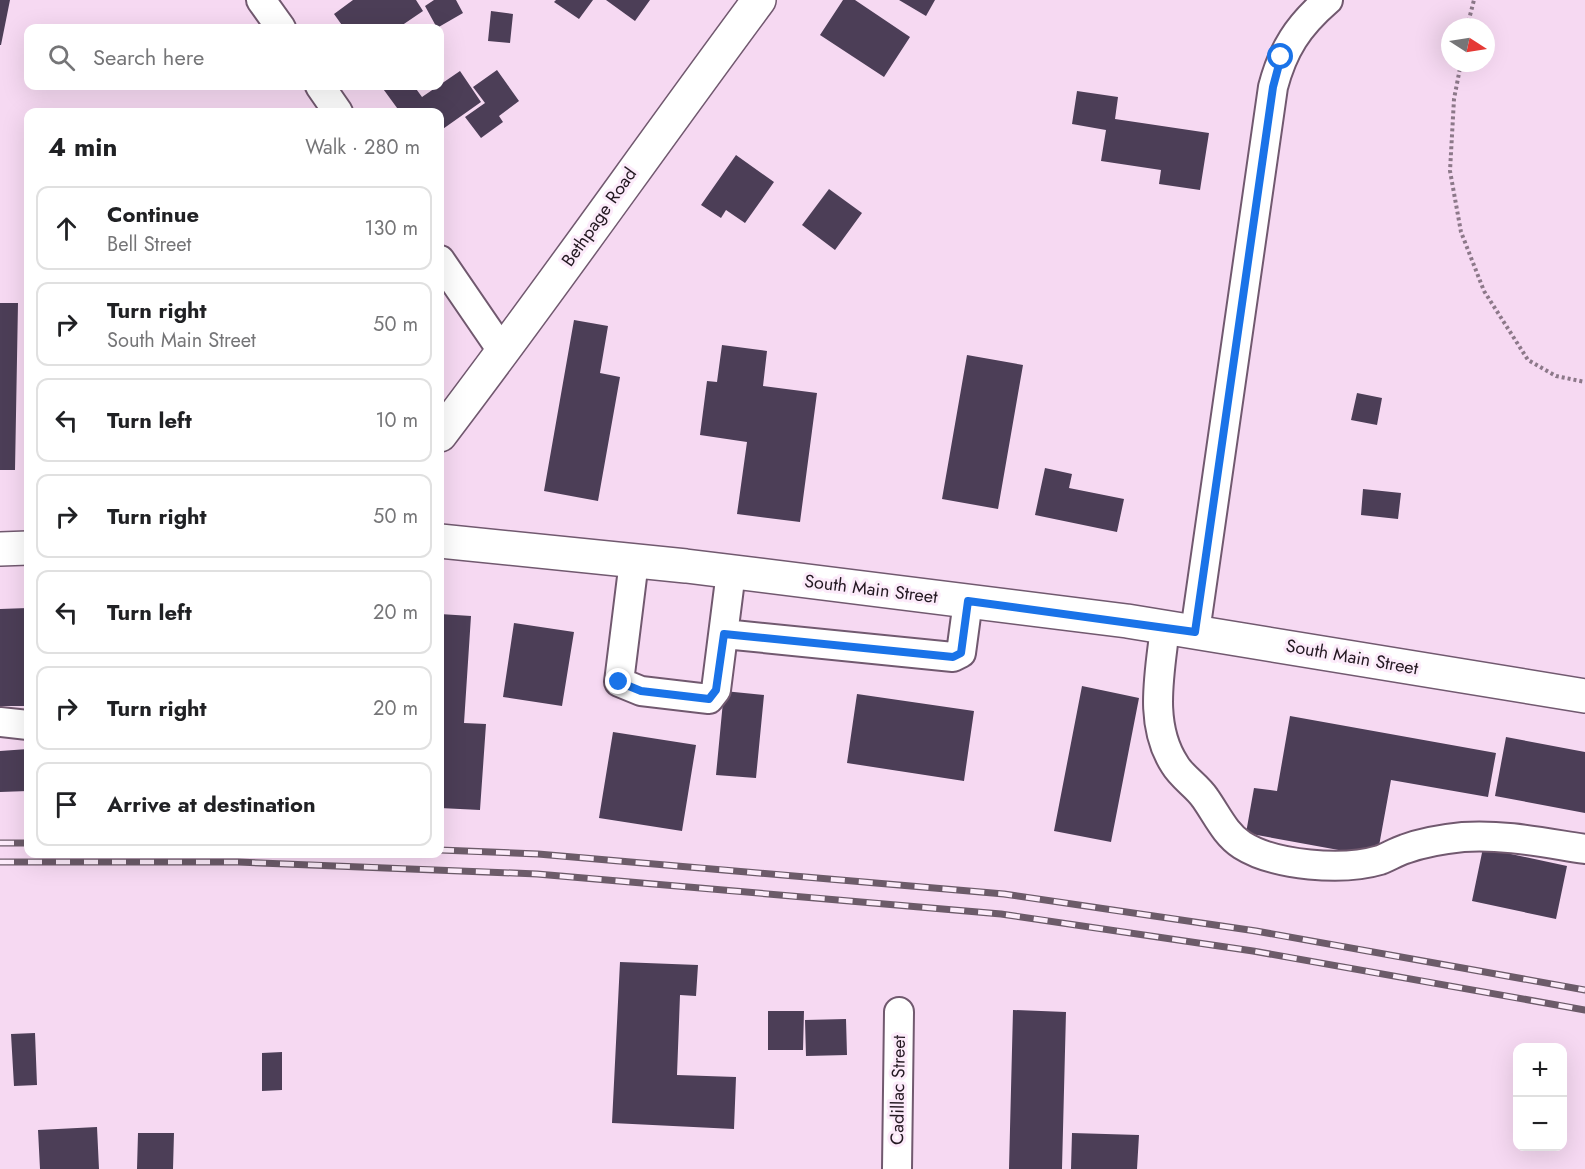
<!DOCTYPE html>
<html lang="en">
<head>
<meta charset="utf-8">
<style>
  body { margin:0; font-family:Jost,sans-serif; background:#f6f6f6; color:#202124 }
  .controls { position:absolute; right:18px; bottom:18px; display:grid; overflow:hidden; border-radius:12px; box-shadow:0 6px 24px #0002 }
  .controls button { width:54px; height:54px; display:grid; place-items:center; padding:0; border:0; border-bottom:2px solid #e0e0e0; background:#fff; color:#202124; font:30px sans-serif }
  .compass { position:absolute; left:1441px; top:18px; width:54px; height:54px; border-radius:50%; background:#fff; box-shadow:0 6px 24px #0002; rotate:102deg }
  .stop { position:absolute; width:18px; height:18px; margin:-14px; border:4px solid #1a73e8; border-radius:50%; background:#fff }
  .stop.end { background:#1a73e8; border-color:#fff; box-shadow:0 2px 6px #0008 }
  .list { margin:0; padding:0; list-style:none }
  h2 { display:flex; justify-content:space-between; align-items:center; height:78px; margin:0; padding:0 24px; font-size:26px }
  h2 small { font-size:20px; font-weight:400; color:#757577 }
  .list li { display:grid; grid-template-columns:39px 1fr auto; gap:18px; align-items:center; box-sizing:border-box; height:84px; margin:0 12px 12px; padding:0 12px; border:2px solid #e0e0e0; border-radius:12px }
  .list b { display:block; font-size:22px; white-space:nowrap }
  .list p { margin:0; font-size:20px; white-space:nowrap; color:#757577 }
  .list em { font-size:20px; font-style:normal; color:#757577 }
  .icon { flex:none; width:33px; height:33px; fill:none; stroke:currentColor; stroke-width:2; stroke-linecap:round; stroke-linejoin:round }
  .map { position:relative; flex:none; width:1585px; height:1169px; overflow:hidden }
  .search { position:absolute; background:#fff; box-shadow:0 6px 24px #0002; left:24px; top:24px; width:420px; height:66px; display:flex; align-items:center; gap:15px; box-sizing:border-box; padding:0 21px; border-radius:12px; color:#757577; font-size:22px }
  .panel { position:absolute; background:#fff; box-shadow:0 6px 24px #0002; left:24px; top:108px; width:420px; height:750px; border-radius:12px }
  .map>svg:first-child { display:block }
  .building { fill:#4c3e57 }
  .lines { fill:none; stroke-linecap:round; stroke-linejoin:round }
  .minor-casing { stroke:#71596f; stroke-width:32 }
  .major-casing { stroke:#71596f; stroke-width:36 }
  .path { stroke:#8c7889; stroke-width:4; stroke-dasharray:3 3; stroke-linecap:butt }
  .minor { stroke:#fff; stroke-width:28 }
  .major { stroke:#fff; stroke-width:33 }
  .rail-casing { stroke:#6c5b69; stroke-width:7 }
  .rail { stroke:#fcebfa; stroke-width:4.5; stroke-dasharray:14; stroke-linecap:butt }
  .route { stroke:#1a73e8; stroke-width:8 }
  .labels { text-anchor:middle; stroke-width:6; stroke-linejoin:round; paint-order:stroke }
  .street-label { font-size:18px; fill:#231821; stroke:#fcebfa }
</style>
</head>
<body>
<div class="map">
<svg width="1585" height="1169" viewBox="0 0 1585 1169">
  <rect width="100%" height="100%" fill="#f6d9f2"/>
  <path class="building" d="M0,0h10l-9,45h-1z
    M353,0h63l7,11 -25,17h-54l-10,-14z
    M434,0h22l7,13 -26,15 -12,-22z
    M556,0h37l-14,19 -25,-17z
    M606,0h44l-15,21z
    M843,0h12l55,37 -26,40 -64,-42z
    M899,0h36l-9,16z
    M491,11l22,3 -3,29 -22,-2z
    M497,70l22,31 -20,15 4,6 -22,16 -16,-21 20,-14 -12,-16z
    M460,71l21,31 -41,29v-19h-40l-19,-26h33l8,11z
    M1077,91l41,6 -3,22 94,14 -9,57 -41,-6 2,-14 -60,-9 5,-31 -34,-6z
    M736,155l38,27 -29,41 -19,-13 -5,8 -20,-13z
    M829,189l33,24 -27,37 -33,-25z
    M0,303h18l-3,167h-15z
    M574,320l34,6 -8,47 20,4 -22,124 -54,-10z
    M722,345l45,6 -4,35 54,7 -17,129 -63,-8 10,-72 -47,-7 7,-54 10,1z
    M967,355l56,10 -25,144 -56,-10z
    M1357,393l25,5 -5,27 -26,-5z
    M1045,468l27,6 -3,14 55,11 -7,33 -82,-17z
    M1363,489l38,4 -3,26 -37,-4z
    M28,608v98h-28v-97z
    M440,614l31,2 -7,107 22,1 -6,86 -40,-2z
    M514,623l60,9 -12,74 -59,-9z
    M1082,686l57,12 -28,144 -57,-11z
    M724,691l40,4 -8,83 -40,-3z
    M857,694l117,17 -10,70 -117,-18z
    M1290,716l206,37 -8,44 -97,-17 -14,77 -131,-24 8,-45 23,3z
    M613,732l83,13 -14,86 -83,-13z
    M1506,737l79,15v61l-90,-17z
    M28,749v42l-28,1v-41z
    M1483,848l84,18 -11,53 -84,-18z
    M620,962l78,3 -2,31 -16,-1 -3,80 59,2 -2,52 -122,-6z
    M1013,1010l53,2 -4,157h-53z
    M768,1011h36l-1,39h-35z
    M846,1019l1,36 -41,1 -1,-36z
    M35,1033l2,52 -23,1 -3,-52z
    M282,1052v38l-20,1v-38z
    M97,1127l2,42h-59l-2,-39z
    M138,1133h36l-1,36h-36z
    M1072,1133l67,2 -2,34h-66z"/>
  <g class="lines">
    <defs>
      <path id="minor" d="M261,0l20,28
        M320,86l18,26
        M440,260l63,92
        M634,561l-15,121 22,9 68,8 7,-9 15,-118
        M1165,627c-5,46 -17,97 10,138 7,12 22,21 30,33 12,17 20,36 37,47 33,21 101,26 138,15 8,-3 16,-8 25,-11 19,-7 38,-10 58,-12 40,-3 82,6 122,12
        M1195,632l78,-545c10,-38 25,-61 55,-87
        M724,634l229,23 8,-4 7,-52
        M0,722l28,3
        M897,1169l2,-157"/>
      <path id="major" d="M440,435c109,-143 212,-291 319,-435
        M440,541l246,25 441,55 458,75
        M0,549l28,-1"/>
    </defs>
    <use href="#minor" class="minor-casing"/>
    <use href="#major" class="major-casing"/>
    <path class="path" d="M1467,27l7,-27
      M1461,63l-7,36 -4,72 11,61 23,59 44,69 28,16 29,6"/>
    <use href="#minor" class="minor"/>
    <use href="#major" class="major"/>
    <defs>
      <path id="rail" d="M0,843h28
        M440,850l98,4 466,40 252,37 329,59
        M0,862h238l299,12 464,40 252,37 332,59"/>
    </defs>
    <use href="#rail" class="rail-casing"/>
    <use href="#rail" class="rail"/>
  </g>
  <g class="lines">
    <path class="route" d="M619,682l22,9 68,8 7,-9 8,-56 229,23 8,-4 7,-52 227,31 78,-545 8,-30"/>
  </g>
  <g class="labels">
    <g class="street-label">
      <text transform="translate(599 217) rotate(-55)" y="6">Bethpage Road</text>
      <text transform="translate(871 589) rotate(7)" y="6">South Main Street</text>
      <text transform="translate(1352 657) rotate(10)" y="6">South Main Street</text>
      <text transform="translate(898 1090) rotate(-89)" y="6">Cadillac Street</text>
    </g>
  </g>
</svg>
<div class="controls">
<button>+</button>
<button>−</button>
</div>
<svg class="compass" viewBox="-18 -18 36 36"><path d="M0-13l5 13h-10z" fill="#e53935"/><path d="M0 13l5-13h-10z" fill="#757577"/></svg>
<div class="stop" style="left:1281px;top:57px"></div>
<div class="stop end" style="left:619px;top:682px"></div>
<div class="search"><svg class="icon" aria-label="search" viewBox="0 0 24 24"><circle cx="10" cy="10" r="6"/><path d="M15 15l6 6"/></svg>Search here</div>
<section class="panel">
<h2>4 min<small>Walk · 280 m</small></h2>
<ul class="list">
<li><svg class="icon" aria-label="ahead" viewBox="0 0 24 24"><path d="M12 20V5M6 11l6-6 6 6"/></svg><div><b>Continue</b><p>Bell Street</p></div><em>130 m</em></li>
<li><svg class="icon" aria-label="right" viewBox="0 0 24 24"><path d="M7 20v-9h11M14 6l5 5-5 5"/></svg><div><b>Turn right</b><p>South Main Street</p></div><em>50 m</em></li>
<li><svg class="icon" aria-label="left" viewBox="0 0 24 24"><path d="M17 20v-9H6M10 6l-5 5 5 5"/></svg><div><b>Turn left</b></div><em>10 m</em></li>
<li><svg class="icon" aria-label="right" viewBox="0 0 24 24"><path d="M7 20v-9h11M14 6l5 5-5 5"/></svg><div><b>Turn right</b></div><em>50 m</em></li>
<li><svg class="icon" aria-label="left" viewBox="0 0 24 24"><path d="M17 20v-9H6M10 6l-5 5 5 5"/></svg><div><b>Turn left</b></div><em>20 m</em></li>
<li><svg class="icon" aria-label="right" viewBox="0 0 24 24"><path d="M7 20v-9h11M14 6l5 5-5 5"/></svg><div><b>Turn right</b></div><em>20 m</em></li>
<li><svg class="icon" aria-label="arrive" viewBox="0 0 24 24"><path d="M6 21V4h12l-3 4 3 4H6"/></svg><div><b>Arrive at destination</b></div></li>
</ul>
</section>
</div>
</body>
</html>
